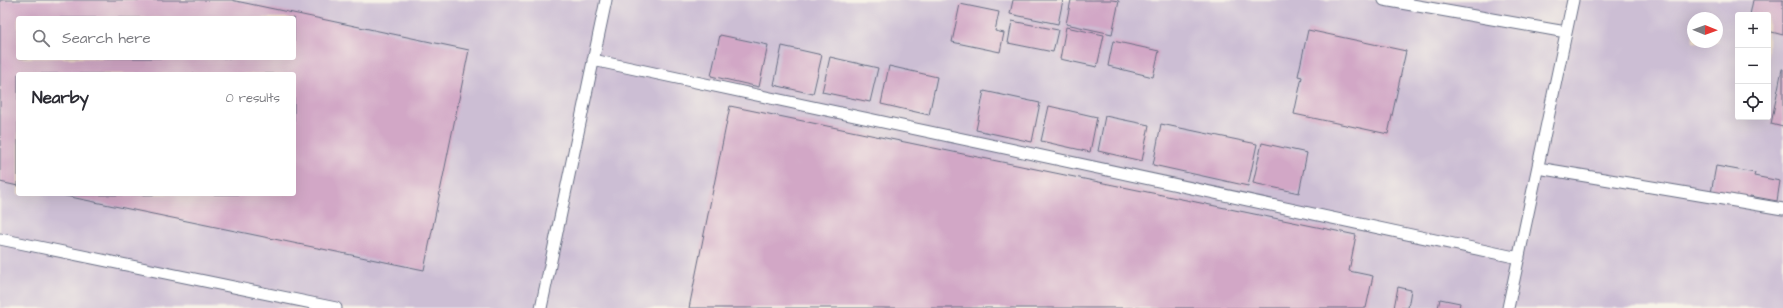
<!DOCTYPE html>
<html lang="en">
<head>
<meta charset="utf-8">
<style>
  body { margin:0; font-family:"Architects Daughter",sans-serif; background:#f2f2f3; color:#2b2b33 }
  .controls { position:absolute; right:12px; top:12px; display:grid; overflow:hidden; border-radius:4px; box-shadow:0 4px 16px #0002 }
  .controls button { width:36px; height:36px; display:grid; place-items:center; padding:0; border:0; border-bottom:1px solid #e1e1e2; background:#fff; color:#2b2b33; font:20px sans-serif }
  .compass { position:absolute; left:1687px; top:12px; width:36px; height:36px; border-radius:50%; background:#fff; box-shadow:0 4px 16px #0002; rotate:91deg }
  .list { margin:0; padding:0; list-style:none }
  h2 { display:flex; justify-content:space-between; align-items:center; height:52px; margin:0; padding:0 16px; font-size:17px }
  h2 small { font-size:13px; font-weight:400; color:#7c7c81 }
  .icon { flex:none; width:22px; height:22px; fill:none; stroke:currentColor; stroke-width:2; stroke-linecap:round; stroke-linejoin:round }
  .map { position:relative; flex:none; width:1783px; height:308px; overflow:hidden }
  .search { position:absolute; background:#fff; box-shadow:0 4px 16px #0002; left:16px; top:16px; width:280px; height:44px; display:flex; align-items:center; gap:10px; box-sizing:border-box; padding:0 14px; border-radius:4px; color:#7c7c81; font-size:15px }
  .panel { position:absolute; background:#fff; box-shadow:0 4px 16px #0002; left:16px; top:72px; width:280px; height:124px; border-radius:4px }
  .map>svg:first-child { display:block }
  .industrial { fill:#ccbed4; fill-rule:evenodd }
  .building { fill:#d2a7c6; fill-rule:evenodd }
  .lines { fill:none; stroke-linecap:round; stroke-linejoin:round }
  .service-casing { stroke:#676d83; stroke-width:13 }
  .service { stroke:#fff; stroke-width:11 }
</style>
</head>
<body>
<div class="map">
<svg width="1783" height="308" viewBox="0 0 1783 308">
  <rect width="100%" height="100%" fill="#f7f3e8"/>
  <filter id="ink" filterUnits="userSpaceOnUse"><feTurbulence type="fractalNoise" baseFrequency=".025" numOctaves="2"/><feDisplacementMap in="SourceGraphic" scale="8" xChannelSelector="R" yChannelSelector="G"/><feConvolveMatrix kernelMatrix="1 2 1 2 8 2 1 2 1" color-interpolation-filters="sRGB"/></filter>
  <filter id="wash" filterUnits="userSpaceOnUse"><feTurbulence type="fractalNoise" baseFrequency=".012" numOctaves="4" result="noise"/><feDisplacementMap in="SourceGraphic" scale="16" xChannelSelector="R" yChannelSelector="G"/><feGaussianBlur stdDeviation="0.9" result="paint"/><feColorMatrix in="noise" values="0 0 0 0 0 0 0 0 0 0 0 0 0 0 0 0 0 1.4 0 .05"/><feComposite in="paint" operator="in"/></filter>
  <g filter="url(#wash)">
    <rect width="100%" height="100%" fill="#f3e1c8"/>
    <path class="industrial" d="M0,0h1783v308h-1783zM1738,15h30v102h-30zM18,18h276v40h-276zM1693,18h24v24h-24zM18,74h276v120h-276z"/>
    <g id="blocks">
      <path class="building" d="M0,0h231l238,50 -45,220 -363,-75 233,-1v-120h-276v112l-18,-4zM18,18h276v40h-276z
        M1013,0h50l-5,24 -48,-10z
        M1071,0h41l7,1 -7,33 -46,-10z
        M1753,0h30v35l-15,-4v-16h-18z
        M960,4l39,8 -4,19 9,2 -4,19 -48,-10z
        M1012,21l46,9 -5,22 -45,-9z
        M1066,27l38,8 -7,32 -37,-8z
        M1308,30l98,21 -18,83 -94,-20 8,-37 -4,-1z
        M720,35l48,10 -9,42 -48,-11z
        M1113,41l46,10 -6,26 -45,-11z
        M782,46l40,9 -9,39 -39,-9z
        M830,57l48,11 -8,34 -48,-10z
        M889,66l48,11 -8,38 -48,-11z
        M1782,69h1v58l-12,-3z
        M984,91l56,12 -8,39 -56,-12z
        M730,106l626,129 -7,36 24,5 -7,32h-677z
        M1049,106l48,11 -7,35 -49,-11z
        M1105,116l44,9 -7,36 -44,-10z
        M1161,124l96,20 -9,42 -95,-21z
        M1262,143l45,10 -8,40 -46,-10z
        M1716,166l39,7 -1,3 26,5 -3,20 -27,-5v4l-39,-7z
        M1398,287l13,3 -3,18h-14z
        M1440,299l20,4 -1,5h-21z"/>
    </g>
  </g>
  <g filter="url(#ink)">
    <use href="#blocks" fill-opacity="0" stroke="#676d83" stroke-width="1"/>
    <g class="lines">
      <defs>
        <path id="service" d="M1384,0l182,32
          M593,60l926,198
          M1538,168l245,41
          M0,239l336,69
          M541,308l65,-308
          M1508,308l65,-308"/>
      </defs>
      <use href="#service" class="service-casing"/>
      <use href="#service" class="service"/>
    </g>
  </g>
</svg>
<div class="controls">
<button>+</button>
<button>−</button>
<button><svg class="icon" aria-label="locate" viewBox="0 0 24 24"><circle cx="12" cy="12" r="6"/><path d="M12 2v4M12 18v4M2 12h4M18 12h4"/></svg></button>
</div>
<svg class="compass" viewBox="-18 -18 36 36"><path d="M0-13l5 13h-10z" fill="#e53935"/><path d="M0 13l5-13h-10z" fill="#7c7c81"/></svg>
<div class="search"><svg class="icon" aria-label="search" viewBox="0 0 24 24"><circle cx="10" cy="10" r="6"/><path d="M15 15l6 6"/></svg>Search here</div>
<section class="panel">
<h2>Nearby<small>0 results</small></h2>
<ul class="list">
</ul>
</section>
</div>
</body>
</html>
